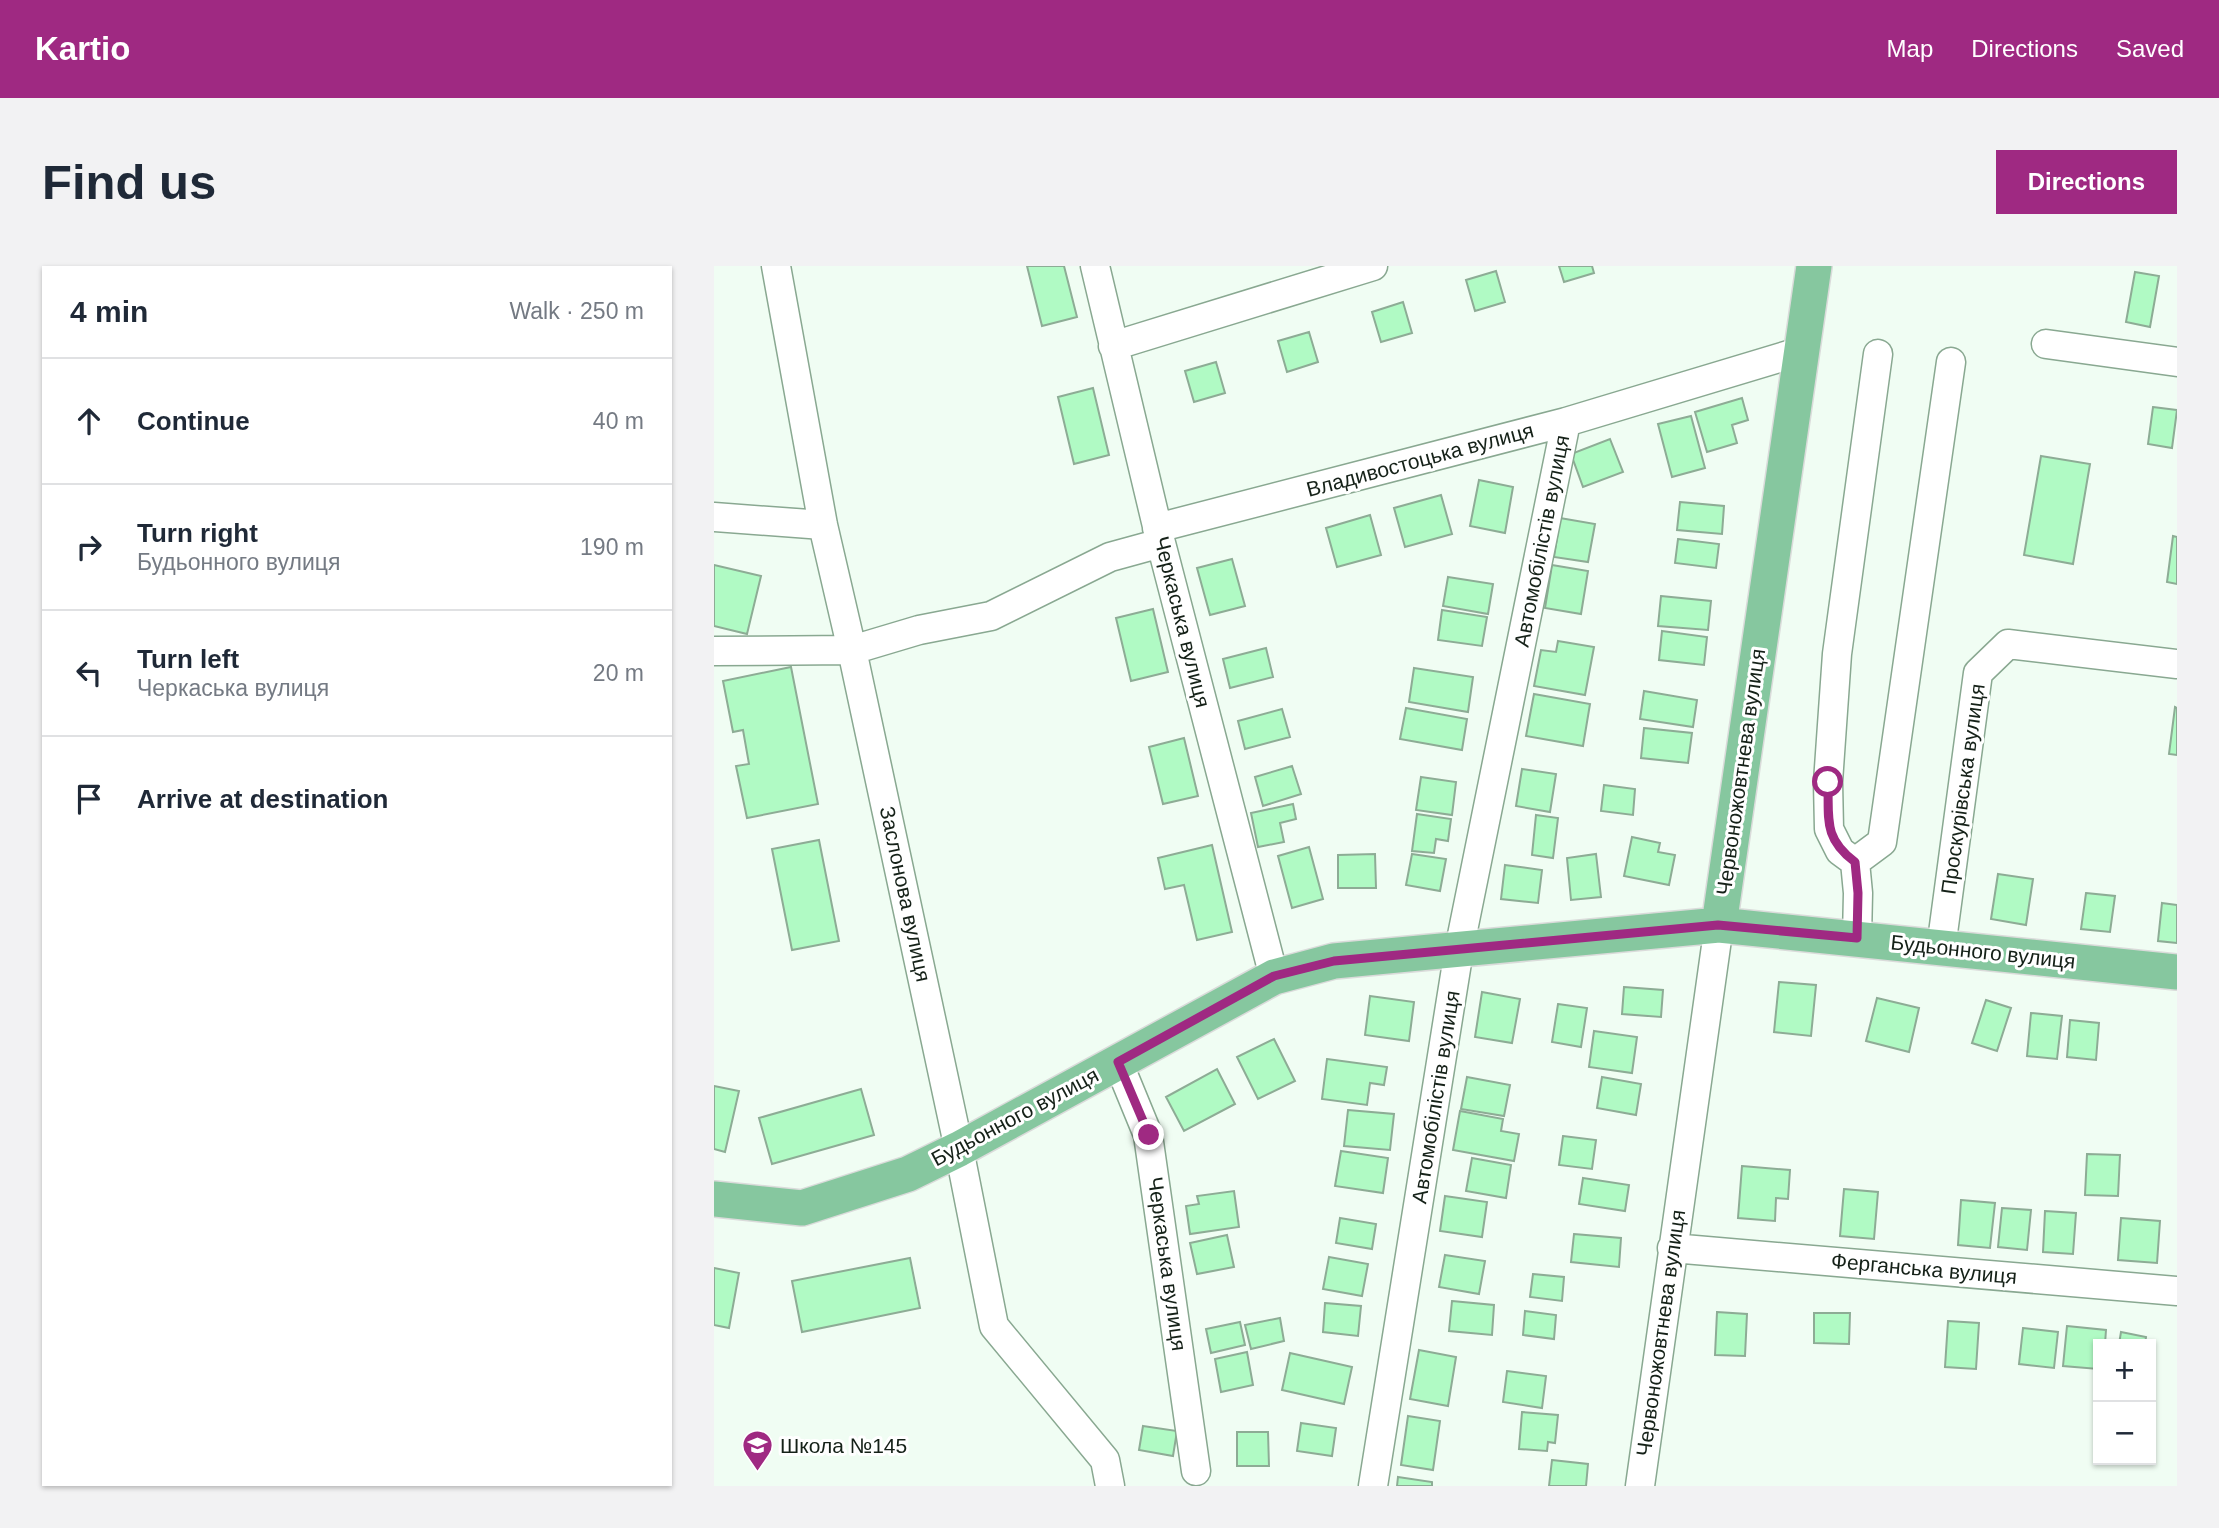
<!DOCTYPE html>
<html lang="en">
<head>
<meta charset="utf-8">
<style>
  body { margin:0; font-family:Arial,sans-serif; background:#f2f2f3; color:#1f2937 }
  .controls { position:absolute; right:21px; bottom:21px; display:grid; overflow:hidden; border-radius:0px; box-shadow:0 2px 5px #0004 }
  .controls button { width:63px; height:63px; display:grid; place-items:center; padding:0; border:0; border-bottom:2px solid #e0e1e3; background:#fff; color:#1f2937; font:35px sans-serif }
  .stop { position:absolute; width:21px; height:21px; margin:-16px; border:5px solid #9f2982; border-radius:50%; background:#fff }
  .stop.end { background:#9f2982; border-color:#fff; box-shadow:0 2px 7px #0008 }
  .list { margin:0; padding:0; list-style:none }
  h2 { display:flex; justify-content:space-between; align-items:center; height:91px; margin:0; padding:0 28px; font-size:30px }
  h2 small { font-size:23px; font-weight:400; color:#747a83 }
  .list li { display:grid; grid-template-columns:46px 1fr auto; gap:21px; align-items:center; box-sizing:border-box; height:126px; padding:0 28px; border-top:2px solid #e0e1e3 }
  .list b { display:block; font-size:26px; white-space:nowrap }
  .list p { margin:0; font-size:23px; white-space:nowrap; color:#747a83 }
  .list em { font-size:23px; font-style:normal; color:#747a83 }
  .icon { flex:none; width:38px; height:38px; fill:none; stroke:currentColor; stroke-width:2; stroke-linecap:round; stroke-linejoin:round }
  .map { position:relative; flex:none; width:1463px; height:1220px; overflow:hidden; border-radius:0px }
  header { display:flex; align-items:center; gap:42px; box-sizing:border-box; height:98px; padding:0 35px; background:#9f2982; color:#fff }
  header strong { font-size:33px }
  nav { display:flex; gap:38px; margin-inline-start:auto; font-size:24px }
  .intro { display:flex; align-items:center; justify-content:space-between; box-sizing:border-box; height:168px; padding:0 42px }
  h1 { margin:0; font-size:49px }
  .button { padding:18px 32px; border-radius:0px; background:#9f2982; color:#fff; font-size:24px; font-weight:700 }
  main { display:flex; gap:42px; padding:0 42px }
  aside { flex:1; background:#fff; border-radius:0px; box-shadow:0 2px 5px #0004 }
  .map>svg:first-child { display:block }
  .building { fill:#b0fac4; stroke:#8dac95; stroke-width:2 }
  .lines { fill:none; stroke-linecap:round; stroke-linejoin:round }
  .minor-casing { stroke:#89a891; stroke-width:31 }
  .major-casing { stroke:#dadbda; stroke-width:38 }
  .minor { stroke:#fff; stroke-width:28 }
  .major { stroke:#86c79f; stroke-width:35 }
  .route { stroke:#9f2982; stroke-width:9 }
  .labels { text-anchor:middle; stroke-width:6; stroke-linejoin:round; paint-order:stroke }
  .street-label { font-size:21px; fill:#152118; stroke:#fff }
  .poi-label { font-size:21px; fill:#152118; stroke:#fff; text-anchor:start }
</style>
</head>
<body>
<header>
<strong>Kartio</strong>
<nav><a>Map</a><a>Directions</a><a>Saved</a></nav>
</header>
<div class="intro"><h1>Find us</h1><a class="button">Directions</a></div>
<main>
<aside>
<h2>4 min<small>Walk · 250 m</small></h2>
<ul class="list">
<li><svg class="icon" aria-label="ahead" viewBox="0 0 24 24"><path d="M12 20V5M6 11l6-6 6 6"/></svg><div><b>Continue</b></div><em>40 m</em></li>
<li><svg class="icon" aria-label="right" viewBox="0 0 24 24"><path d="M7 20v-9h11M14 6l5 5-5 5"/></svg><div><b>Turn right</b><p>Будьонного вулиця</p></div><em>190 m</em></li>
<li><svg class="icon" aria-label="left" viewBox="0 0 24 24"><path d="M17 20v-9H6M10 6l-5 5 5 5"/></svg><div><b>Turn left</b><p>Черкаська вулиця</p></div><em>20 m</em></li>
<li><svg class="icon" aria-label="arrive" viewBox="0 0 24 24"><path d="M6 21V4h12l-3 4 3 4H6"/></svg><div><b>Arrive at destination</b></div></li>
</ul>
</aside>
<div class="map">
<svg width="1463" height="1220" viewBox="0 0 1463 1220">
  <rect width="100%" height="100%" fill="#f0fdf3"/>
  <path class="building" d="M313,0h37l13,51 -35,9z
    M845,0h33l2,7 -30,9z
    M782,5l9,31 -30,9 -9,-31z
    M1421,6l24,4 -9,51 -24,-5z
    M689,36l9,31 -31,9 -9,-30z
    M595,66l9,30 -31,10 -9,-31z
    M502,96l9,31 -31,9 -9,-31z
    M379,122l16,67 -35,9 -16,-67z
    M1028,132l6,22 -16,5 5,18 -30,9 -12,-40z
    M1439,141l24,3 -5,38 -24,-4z
    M977,150l14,52 -33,9 -14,-53z
    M896,173l13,33 -40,15 -12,-33z
    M1327,190l49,8 -17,100 -49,-9z
    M765,214l34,7 -8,46 -35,-7z
    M727,229l11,39 -47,13 -11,-39z
    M966,236l44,4 -2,28 -45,-4z
    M656,249l11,40 -44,12 -11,-39z
    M846,252l35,6 -7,38 -34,-5z
    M1459,270l4,1v47l-10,-2z
    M964,273l41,5 -3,24 -41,-5z
    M518,293l13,47 -35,9 -13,-47z
    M0,299l47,11 -14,58 -33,-8z
    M838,299l36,6 -7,43 -36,-6z
    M734,311l45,7 -5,30 -45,-8z
    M947,330l50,5 -3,29 -50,-4z
    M439,343l15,63 -37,9 -15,-63z
    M728,344l45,7 -5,29 -44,-6z
    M948,365l45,6 -3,28 -45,-5z
    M844,375l36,6 -9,48 -51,-9 7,-36 15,2z
    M552,382l7,29 -43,11 -7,-29z
    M77,401l27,137 -71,14 -11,-52 13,-2 -6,-34 -10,2 -10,-51z
    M700,402l59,9 -5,35 -59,-10z
    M930,425l53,9 -4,27 -53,-8z
    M820,428l56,10 -7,42 -57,-10z
    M1461,441l2,1v47l-8,-1z
    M692,442l61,11 -5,31 -62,-11z
    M568,443l8,28 -45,12 -7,-28z
    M930,462l48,5 -4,30 -47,-5z
    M470,472l14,58 -35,8 -14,-57z
    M578,500l9,28 -38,12 -8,-29z
    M808,503l34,5 -6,38 -34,-6z
    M707,511l35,5 -4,33 -36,-5z
    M890,519l31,4 -2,26 -32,-4z
    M579,538l3,15 -16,4 4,19 -26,5 -7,-34z
    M703,548l34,5 -3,22 -12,-2 -2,14 -22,-2z
    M822,549l22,3 -5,40 -21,-3z
    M918,571l28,6 -2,9 17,3 -6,30 -45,-9z
    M105,574l20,101 -47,9 -20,-101z
    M498,579l20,87 -35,8 -13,-55 -19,4 -7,-31z
    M595,581l14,52 -31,9 -14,-52z
    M661,588l1,34h-38v-33z
    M698,588l34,5 -6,32 -34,-6z
    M882,588l5,43 -30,3 -4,-42z
    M791,599l37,5 -4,33 -37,-4z
    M1284,608l35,5 -7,46 -35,-6z
    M1372,627l29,3 -5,36 -29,-3z
    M1448,637l15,2v38l-19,-2z
    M1065,716l37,3 -5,51 -37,-4z
    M910,721l39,3 -2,27 -39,-3z
    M768,726l38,7 -8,44 -37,-6z
    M656,730l44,6 -5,39 -44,-6z
    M1163,732l42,10 -10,44 -43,-11z
    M1272,734l25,8 -14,43 -25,-8z
    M844,738l29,4 -6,39 -29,-5z
    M1317,747l31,3 -5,43 -30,-3z
    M1356,754l29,3 -3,37 -29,-3z
    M880,765l43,6 -5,36 -43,-6z
    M560,773l21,42 -37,18 -21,-42z
    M613,793l60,8 -3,18 -14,-2 -3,22 -45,-6z
    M503,803l18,35 -51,27 -18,-34z
    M753,811l43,8 -6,31 -43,-7z
    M888,811l39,7 -5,31 -39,-7z
    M0,820l25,5 -14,61 -11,-3z
    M147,823l13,46 -102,29 -13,-46z
    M634,844l46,4 -4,36 -46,-4z
    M746,845l43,8 -2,12 18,3 -5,27 -61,-11z
    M849,870l33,4 -4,29 -33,-4z
    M627,885l47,7 -5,35 -48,-7z
    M1373,888l33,1 -2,41 -33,-1z
    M758,892l39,7 -5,33 -40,-7z
    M1028,900l48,4 -2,29 -12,-1 -1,23 -37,-3z
    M869,912l46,7 -4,26 -46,-7z
    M1130,923l34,3 -4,47 -34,-3z
    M520,925l5,36 -49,7 -4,-28 13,-2 -2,-8z
    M731,930l42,6 -5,35 -42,-6z
    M1247,934l34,3 -5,45 -32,-3z
    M1288,942l29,2 -4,40 -29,-3z
    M1331,945l31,2 -3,41 -30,-2z
    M626,952l36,6 -4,25 -36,-6z
    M1407,952l39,3 -3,42 -39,-3z
    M860,968l47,4 -2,29 -48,-5z
    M513,969l7,32 -37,7 -7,-31z
    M731,989l40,6 -6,33 -40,-7z
    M615,991l39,7 -6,32 -39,-7z
    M196,992l10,50 -118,24 -10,-51z
    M0,1002l25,5 -10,55 -15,-3z
    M819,1008l31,3 -2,24 -32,-4z
    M738,1035l42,4 -2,30 -43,-4z
    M611,1037l36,3 -3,30 -35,-4z
    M811,1045l31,4 -2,24 -31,-4z
    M1003,1046l30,2 -2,42 -30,-1z
    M1100,1047h36l-1,31 -35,-1z
    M566,1052l4,23 -33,8 -6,-24z
    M1234,1055l31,2 -3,46 -31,-2z
    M526,1056l5,23 -34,8 -5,-24z
    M1353,1060l39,4 -1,14h-7v25l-35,-3z
    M1309,1062l35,4 -4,36 -35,-4z
    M1407,1066l25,5 -1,7h-26z
    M705,1084l37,7 -8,49 -38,-7z
    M533,1086l6,33 -32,7 -6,-33z
    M576,1087l62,14 -8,37 -62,-14z
    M793,1105l39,5 -4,32 -39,-6z
    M808,1146l36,3 -3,28 -7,-1 -1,9 -28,-2z
    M694,1150l32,5 -7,49 -32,-5z
    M587,1157l35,5 -4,28 -35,-5z
    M429,1160l34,5 -4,25 -34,-6z
    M523,1166h31l1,34h-32z
    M838,1194l36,4 -2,22h-37z
    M684,1211l34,5v4h-35z"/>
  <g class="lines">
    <defs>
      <path id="minor" d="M62,0l47,259 29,125 107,499 35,177 111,134 5,26
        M381,0l66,277 113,434
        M1332,78l131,18
        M399,80l260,-80
        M0,251l109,8
        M443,262l409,-106 236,-71
        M0,385l138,-1 67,-20 72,-14 119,-59 51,-14
        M1141,596l-15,-11 -11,-22 -1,-47 9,-128 41,-300
        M1143,672l1,-45 -3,-31 27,-20 69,-480
        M1227,682l37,-275 30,-29 169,20
        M404,796l30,73 48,336
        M958,982l505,43
        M659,1220l86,-536 107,-528
        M926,1220l79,-561"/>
      <path id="major" d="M1005,659l95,-659
        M0,933l88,9 106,-34 51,-25 315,-172 60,-16 385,-36 458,47"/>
    </defs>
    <use href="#minor" class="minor-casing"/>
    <use href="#major" class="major-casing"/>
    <use href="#minor" class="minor"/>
    <use href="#major" class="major"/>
  </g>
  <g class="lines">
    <path class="route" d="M435,869l-31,-73 156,-86 60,-15 384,-36 139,13 1,-45 -3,-31c-32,-24 -26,-43 -27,-80"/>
  </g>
  <defs>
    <symbol id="school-pin" viewBox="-11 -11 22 30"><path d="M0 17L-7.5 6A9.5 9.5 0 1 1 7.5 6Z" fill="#9f2982" stroke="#fff"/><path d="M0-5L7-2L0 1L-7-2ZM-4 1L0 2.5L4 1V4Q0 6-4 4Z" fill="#fff"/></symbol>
  </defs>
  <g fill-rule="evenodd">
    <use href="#school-pin" x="26" y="1162" width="35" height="47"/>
  </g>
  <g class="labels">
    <g class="street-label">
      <text transform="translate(706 194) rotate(-15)" y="7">Владивостоцька вулиця</text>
      <text transform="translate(828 275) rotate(-79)" y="7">Автомобілістів вулиця</text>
      <text transform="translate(468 356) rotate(76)" y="7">Черкаська вулиця</text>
      <text transform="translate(1027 506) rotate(-82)" y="7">Червоножовтнева вулиця</text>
      <text transform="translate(1249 523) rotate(-82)" y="7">Проскурівська вулиця</text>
      <text transform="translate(191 628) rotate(78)" y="7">Заслонова вулиця</text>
      <text transform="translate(1269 686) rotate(6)" y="7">Будьонного вулиця</text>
      <text transform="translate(722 831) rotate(-81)" y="7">Автомобілістів вулиця</text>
      <text transform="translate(301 851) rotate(-28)" y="7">Будьонного вулиця</text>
      <text transform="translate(453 998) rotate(82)" y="7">Черкаська вулиця</text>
      <text transform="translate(1210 1003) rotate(5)" y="7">Ферганська вулиця</text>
      <text transform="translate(947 1067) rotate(-82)" y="7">Червоножовтнева вулиця</text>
    </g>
    <g class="poi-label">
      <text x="66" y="1187">Школа №145</text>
    </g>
  </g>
</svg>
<div class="controls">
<button>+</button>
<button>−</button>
</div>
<div class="stop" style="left:1114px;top:516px"></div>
<div class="stop end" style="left:435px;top:869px"></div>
</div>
</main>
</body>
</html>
